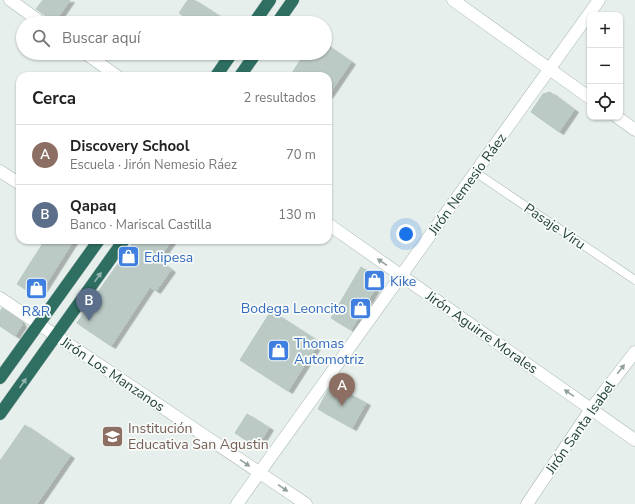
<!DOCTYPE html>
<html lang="es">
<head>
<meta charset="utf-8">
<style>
  body { margin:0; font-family:"Nunito Sans",sans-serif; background:#f6f6f6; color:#222 }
  .controls { position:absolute; right:12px; top:12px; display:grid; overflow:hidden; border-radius:8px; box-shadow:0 1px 3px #0004 }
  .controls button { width:36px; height:36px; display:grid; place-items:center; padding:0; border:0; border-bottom:1px solid #e0e0e0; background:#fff; color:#222; font:20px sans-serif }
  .you { position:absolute; left:406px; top:234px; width:14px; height:14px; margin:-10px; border:3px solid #fff; border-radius:50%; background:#1a73e8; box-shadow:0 0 0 6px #1a73e833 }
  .badge { display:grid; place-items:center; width:26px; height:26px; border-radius:50%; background:#7c3aed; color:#fff; font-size:13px; font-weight:700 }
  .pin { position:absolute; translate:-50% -33px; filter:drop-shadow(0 1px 2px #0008) }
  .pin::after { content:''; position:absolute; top:21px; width:14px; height:12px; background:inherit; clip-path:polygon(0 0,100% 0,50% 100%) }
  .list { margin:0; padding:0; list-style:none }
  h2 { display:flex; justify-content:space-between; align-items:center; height:52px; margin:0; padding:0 16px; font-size:17px }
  h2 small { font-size:13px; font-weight:400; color:#767676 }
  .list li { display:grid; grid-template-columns:26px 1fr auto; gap:12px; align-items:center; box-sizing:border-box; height:60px; padding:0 16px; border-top:1px solid #e0e0e0 }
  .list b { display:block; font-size:15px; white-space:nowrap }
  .list p { margin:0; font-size:13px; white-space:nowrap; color:#767676 }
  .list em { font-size:13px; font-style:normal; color:#767676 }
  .icon { flex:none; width:22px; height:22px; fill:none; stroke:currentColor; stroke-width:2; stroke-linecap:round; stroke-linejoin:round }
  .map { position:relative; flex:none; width:635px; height:504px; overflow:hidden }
  .search { position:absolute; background:#fff; box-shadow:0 1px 3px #0004; left:16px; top:16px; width:316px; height:44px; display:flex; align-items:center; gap:10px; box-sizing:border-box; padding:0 14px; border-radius:22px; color:#767676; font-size:15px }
  .panel { position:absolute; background:#fff; box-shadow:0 1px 3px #0004; left:16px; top:72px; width:316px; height:172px; border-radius:12px }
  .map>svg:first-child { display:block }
  .building { fill:#bbcac4; stroke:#b8c9c2; filter:url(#shadow) }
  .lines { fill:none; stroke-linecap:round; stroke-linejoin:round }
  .lane-casing { stroke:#a8b8b2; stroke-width:9 }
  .street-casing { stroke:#a8b8b2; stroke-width:13 }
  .highway-casing { stroke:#c2cac8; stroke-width:13 }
  .lane { stroke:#fff; stroke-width:8 }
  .street { stroke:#fff; stroke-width:12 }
  .highway { stroke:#2f6f62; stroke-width:12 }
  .oneway { fill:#92a09c }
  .oneway2 { fill:#93b5ae }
  .labels { text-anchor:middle; stroke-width:3.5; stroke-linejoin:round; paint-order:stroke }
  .street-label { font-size:14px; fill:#24423a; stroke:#f7fbf9 }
  .shop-label { font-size:14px; fill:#366cbe; stroke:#f7fbf9; text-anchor:start }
  .education-label { font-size:14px; fill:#785e54; stroke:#f7fbf9; text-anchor:start }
</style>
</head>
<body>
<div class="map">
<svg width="635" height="504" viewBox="0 0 635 504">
  <defs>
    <filter id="shadow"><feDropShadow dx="4.5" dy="2.5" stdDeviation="0" flood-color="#0004"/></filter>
  </defs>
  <rect width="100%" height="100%" fill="#e6efeb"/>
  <path class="building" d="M43,0h27l-15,22 -19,-13z
    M188,0h6l36,23h-36l-15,-10z
    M325,44l26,18 -23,34v-20h-38l15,-23h20z
    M550,92l24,18 -15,22 -28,-20 12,-18z
    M45,240h29l-33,52 -7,3 -17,-11z
    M135,240h37l-14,20 13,10 -15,21 -6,-4 -39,59 -34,-23 28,-41z
    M361,267l14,9 1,11 -25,43 -20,-12z
    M2,308l18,13 2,4 -7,11 -15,-10v-14z
    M271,311l48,31 -31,49 -48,-31z
    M332,385l34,18 -14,25 -34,-19 9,-17z
    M247,414l22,14 -12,19 -22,-14z
    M25,425l45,31 -33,48h-37v-43z"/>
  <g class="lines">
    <defs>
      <path id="lane" d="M475,172l160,108"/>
      <path id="street" d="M10,0l32,23
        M453,0l137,98
        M85,53l32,23
        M617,117l18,13
        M0,171l20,13
        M328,224l307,216
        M0,298l306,206
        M237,504l362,-504
        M527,504l64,-95 44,-57"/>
      <path id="highway" d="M254,23l16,-23
        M277,23l16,-23
        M216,76l16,-23
        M240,76l16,-23
        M0,378l99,-138
        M0,414l124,-174"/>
    </defs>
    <use href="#lane" class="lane-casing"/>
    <use href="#street" class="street-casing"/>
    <use href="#highway" class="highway-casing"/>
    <use href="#lane" class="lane"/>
    <use href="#street" class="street"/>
    <use href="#highway" class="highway"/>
  </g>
  <defs><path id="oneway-solid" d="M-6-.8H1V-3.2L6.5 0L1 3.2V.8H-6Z"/></defs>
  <g class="oneway">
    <use href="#oneway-solid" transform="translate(382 262) rotate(-145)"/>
    <use href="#oneway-solid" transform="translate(621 369) rotate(-52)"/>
    <use href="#oneway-solid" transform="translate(569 393) rotate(-145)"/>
    <use href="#oneway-solid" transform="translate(245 463) rotate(34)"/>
    <use href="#oneway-solid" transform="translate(283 488) rotate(34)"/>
  </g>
  <g class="oneway2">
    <use href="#oneway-solid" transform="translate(98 277) rotate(-55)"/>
    <use href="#oneway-solid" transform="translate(23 383) rotate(-55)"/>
  </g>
  <defs>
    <symbol id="shop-square" viewBox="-11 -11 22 22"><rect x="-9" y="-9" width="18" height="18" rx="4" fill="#3f7fe0" stroke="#f7fbf9"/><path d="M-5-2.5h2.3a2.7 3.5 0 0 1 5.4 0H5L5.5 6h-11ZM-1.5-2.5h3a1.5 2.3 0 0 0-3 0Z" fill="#fff"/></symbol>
    <symbol id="school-square" viewBox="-11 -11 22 22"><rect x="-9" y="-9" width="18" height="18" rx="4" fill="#8d6e63" stroke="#f7fbf9"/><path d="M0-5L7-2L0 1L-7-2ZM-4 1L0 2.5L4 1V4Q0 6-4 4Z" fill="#fff"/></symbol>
  </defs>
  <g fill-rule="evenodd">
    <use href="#shop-square" x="116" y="244" width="25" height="25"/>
    <use href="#shop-square" x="362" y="268" width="25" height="25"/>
    <use href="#shop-square" x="24" y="276" width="25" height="25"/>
    <use href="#shop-square" x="348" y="296" width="25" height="25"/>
    <use href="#shop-square" x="266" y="338" width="25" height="25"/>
    <use href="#school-square" x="100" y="424" width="25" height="25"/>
  </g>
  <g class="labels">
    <g class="street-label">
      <text transform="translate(467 184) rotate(-54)" y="5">Jirón Nemesio Ráez</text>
      <text transform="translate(555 226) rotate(34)" y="5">Pasaje Viru</text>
      <text transform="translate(482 332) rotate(35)" y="5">Jirón Aguirre Morales</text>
      <text transform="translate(113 374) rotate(34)" y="5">Jirón Los Manzanos</text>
      <text transform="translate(580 427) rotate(-55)" y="5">Jirón Santa Isabel</text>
    </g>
    <g class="shop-label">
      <text x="144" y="262">Edipesa</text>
      <text x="390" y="286">Kike</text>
      <text x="346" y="313" text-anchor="end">Bodega Leoncito</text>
      <text x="36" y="316" text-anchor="middle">R&amp;R</text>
      <text x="294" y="348">Thomas<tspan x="294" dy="16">Automotriz</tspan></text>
    </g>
    <g class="education-label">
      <text x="128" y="433">Institución<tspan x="128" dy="16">Educativa San Agustin</tspan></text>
    </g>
  </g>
</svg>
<div class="controls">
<button>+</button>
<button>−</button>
<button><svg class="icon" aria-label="locate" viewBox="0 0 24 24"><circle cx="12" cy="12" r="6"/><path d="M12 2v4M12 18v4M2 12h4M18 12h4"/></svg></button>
</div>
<div class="you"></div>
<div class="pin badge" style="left:342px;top:406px;background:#8d6e63">A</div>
<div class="pin badge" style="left:89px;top:321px;background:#5c6f8a">B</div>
<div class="search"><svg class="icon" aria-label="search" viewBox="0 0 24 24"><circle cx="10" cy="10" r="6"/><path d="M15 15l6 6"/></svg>Buscar aquí</div>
<section class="panel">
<h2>Cerca<small>2 resultados</small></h2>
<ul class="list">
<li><span class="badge" style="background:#8d6e63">A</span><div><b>Discovery School</b><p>Escuela · Jirón Nemesio Ráez</p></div><em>70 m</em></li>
<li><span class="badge" style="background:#5c6f8a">B</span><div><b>Qapaq</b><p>Banco · Mariscal Castilla</p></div><em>130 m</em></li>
</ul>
</section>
</div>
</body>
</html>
